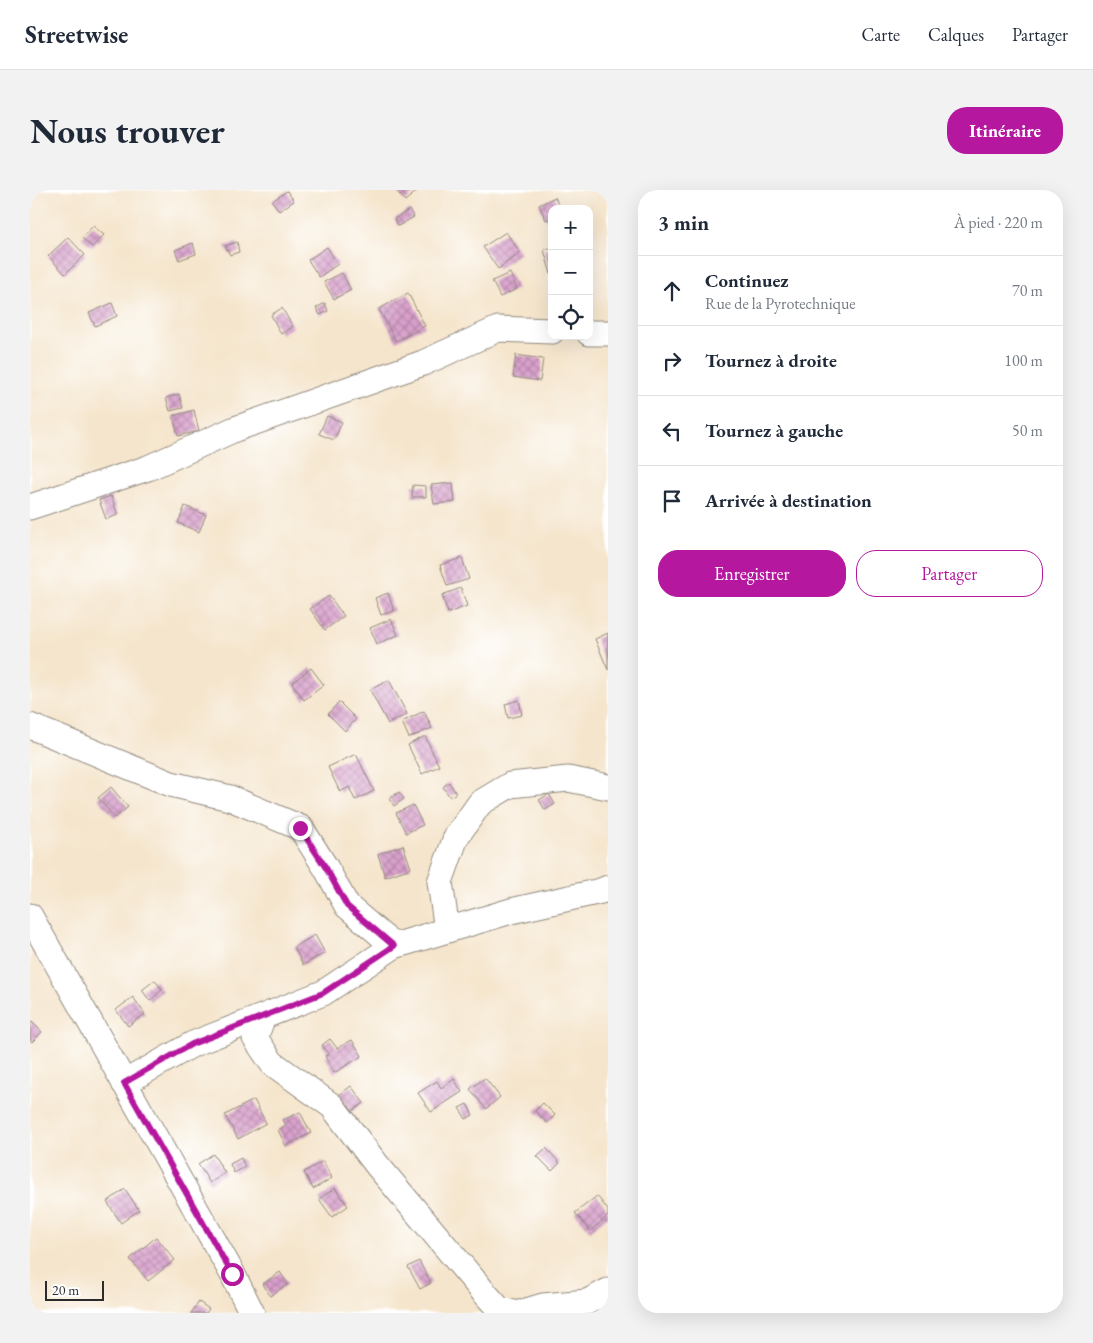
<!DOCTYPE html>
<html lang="fr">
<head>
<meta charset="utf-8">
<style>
  body { margin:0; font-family:"EB Garamond",serif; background:#f2f2f3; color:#1f2937 }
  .controls { position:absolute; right:15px; top:15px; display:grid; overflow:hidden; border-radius:10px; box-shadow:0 5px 20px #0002 }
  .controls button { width:45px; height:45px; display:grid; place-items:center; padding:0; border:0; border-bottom:1px solid #e0e1e3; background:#fff; color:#1f2937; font:25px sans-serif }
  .scale { position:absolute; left:15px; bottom:12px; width:59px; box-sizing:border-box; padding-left:5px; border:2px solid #2b2b2b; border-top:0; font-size:14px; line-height:18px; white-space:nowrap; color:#2b2b2b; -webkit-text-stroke:4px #fff; paint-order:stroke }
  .stop { position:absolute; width:15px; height:15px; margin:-11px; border:4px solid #b5179e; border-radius:50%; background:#fff }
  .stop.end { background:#b5179e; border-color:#fff; box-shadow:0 1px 5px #0008 }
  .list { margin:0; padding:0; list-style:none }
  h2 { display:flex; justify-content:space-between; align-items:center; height:65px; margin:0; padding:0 20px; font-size:21px }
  h2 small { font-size:16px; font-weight:400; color:#747a83 }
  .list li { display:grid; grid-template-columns:32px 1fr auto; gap:15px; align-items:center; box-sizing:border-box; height:70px; padding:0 20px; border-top:1px solid #e0e1e3 }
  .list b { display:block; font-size:19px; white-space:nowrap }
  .list p { margin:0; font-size:16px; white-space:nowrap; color:#747a83 }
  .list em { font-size:16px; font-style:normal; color:#747a83 }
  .actions { display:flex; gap:10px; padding:15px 20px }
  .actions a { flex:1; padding:11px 0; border:1px solid #b5179e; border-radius:20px; text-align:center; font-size:18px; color:#b5179e }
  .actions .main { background:#b5179e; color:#fff }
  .icon { flex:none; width:28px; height:28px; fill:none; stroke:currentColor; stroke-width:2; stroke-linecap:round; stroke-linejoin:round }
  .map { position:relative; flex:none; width:578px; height:1123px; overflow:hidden; border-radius:20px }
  header { display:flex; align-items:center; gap:30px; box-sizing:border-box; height:70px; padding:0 25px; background:#fff; border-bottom:1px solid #e0e1e3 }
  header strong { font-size:24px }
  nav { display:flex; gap:28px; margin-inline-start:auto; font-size:18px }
  .intro { display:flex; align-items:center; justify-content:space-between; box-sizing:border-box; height:120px; padding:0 30px }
  h1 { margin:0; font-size:35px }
  .button { padding:12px 22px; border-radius:20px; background:#b5179e; color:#fff; font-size:18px; font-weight:700 }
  main { display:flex; gap:30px; padding:0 30px }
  aside { flex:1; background:#fff; border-radius:20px; box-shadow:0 5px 20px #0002 }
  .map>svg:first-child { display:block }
  .building { fill:url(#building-cross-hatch) }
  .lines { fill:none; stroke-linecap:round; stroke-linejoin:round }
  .minor-casing { stroke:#90887c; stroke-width:27 }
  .minor { stroke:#fff; stroke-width:25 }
  .route { stroke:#b5179e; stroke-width:6 }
</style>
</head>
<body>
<header>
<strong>Streetwise</strong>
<nav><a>Carte</a><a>Calques</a><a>Partager</a></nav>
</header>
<div class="intro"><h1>Nous trouver</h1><a class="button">Itinéraire</a></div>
<main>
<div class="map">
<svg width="578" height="1123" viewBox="0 0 578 1123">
  <defs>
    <pattern id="building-cross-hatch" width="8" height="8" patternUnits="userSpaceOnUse" patternTransform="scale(1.25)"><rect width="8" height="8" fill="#d9a0cc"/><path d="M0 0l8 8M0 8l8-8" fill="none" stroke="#b083a6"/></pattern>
  </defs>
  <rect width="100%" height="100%" fill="#fff"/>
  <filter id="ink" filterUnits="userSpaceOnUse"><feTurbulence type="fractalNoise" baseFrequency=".02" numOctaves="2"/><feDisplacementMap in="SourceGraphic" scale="10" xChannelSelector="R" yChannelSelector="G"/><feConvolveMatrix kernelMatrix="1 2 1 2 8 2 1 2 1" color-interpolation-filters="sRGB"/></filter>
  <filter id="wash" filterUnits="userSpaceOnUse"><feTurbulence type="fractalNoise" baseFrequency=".0096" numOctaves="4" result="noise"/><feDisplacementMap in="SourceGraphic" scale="20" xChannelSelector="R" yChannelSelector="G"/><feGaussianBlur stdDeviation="1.12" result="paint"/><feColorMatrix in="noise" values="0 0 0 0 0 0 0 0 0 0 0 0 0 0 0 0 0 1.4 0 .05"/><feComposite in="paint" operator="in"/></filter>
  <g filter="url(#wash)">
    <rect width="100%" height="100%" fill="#f5e5cc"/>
    <g id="blocks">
      <path class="building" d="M366,0h22l-13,11z
        M257,1l7,10 -15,10 -7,-10z
        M525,7l5,12h-8v9l-6,2 -7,-15z
        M379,20l5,7 -16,9 -4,-7z
        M63,36l11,9 -12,12 -10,-9z
        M476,42l14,21 -22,16 -15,-22z
        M38,47l17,18 -20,19 -17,-18z
        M207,52l2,10 -9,3 -5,-9z
        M163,53l3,11 -17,6 -4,-10z
        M297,57l11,17 -19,13 -11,-17z
        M522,57v27h-1l-7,-24z
        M312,83l9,17 -17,9 -10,-17z
        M480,83l7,16 -17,8 -8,-16z
        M378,103l17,33 -29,15 -17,-32z
        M82,113l5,13 -22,10 -6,-13z
        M295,113l3,8 -8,4 -4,-7z
        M252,118l11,19 -12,7 -10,-19z
        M486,165l27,4 -3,22 -27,-4z
        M149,204l4,14 -13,3 -4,-13z
        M164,220l5,21 -21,5 -5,-20z
        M297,226l15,6 -8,18 -15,-6z
        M423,293l2,19 -21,2 -3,-19z
        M383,295l13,1v11h-14z
        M81,306l7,19 -12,4 -7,-19z
        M155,316l21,9 -7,17 -21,-9z
        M432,368l7,21 -22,7 -7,-21z
        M431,398l6,18 -19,7 -6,-18z
        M358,403l6,18 -13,4 -6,-17z
        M299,406l15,20 -19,14 -15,-21z
        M361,429l7,16 -21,9 -7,-16z
        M578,443v37l-13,-31z
        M281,478l13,17 -20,15 -12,-17z
        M359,490l18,34 -19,10 -18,-34z
        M489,510l3,15 -14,3 -3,-14z
        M309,512l17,17 -11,12 -17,-17z
        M394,521l8,17 -23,10 -7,-16z
        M395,546l14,30 -17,8 -14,-29z
        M326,564l18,37 -19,9 -6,-13 -9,5 -12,-25z
        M419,592l7,11 -6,4 -7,-10z
        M81,597l17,20 -13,11 -17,-20z
        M369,602l5,7 -10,7 -5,-7z
        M519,604l6,10 -10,6 -6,-10z
        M383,615l10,20 -17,8 -10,-20z
        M373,655l8,23 -26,9 -7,-23z
        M285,745l10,18 -22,12 -9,-18z
        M125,790l7,10 -12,11 -8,-11z
        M103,807l12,17 -17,12 -12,-16z
        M2,832l10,10 -10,10 -2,-2v-17z
        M300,849l7,9 15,-8 10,16 -28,17 -9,-17 4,-1 -7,-10z
        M455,888l15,19 -14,12 -16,-20z
        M424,889l8,13 -31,20 -13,-19 19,-12 4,7z
        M321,896l13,17 -13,9 -12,-17z
        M224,910l12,23 -28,16 -13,-24z
        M513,913l12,12 -8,8 -12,-12z
        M437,914l6,11 -7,4 -7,-11z
        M270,922l11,21 -25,13 -8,-16 8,-5 -3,-5z
        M516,958l14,15 -8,8 -15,-15z
        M183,964l12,19 -15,10 -12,-19z
        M211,968l4,9 -11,6 -4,-9z
        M293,971l9,17 -19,11 -9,-17z
        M305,998l13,18 -16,11 -13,-18z
        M95,999l14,21 -18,13 -14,-21z
        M567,1006l11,14v6l-18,15 -15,-18z
        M126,1047l19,23 -27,21 -18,-22z
        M389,1071l12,22 -11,6 -12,-22z
        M250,1082l8,12 -18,12 -7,-12z
        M169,1112l10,7 -3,4h-15z"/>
    </g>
  </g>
  <g filter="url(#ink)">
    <use href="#blocks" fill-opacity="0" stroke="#90887c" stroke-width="1"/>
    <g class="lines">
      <defs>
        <path id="minor" d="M559,143h19
          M0,317l118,-39 87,-39 188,-66 75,-34 54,2
          M0,536l141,58 59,14 71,30 25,40 21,38 47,40 117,-35 90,-20 7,-3
          M0,726l202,357 20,40
          M417,740l-7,-48 16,-45 24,-34 30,-18 58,-6 40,8
          M233,827l-8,21 17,25 60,43 45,59 105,125 17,19 15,4
          M94,893l69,-39 130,-51 71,-47
          M490,1123l23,-7 44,-4 21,-11"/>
      </defs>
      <use href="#minor" class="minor-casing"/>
      <use href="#minor" class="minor"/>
    </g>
  </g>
  <g class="lines" filter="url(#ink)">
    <path class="route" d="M202,1084l-108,-191 68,-39 131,-51 71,-47 -47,-40 -21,-38 -26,-40"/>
  </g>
</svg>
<div class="controls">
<button>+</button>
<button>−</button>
<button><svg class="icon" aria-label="locate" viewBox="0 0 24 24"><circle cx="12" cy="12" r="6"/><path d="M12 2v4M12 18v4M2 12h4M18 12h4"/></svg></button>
</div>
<div class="scale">20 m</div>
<div class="stop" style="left:202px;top:1084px"></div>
<div class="stop end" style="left:270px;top:638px"></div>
</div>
<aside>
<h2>3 min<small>À pied · 220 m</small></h2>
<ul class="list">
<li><svg class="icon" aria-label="ahead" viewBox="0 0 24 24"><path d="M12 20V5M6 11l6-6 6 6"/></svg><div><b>Continuez</b><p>Rue de la Pyrotechnique</p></div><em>70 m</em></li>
<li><svg class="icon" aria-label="right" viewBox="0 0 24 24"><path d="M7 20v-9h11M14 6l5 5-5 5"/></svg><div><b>Tournez à droite</b></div><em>100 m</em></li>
<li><svg class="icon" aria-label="left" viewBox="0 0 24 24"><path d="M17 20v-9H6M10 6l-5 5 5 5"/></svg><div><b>Tournez à gauche</b></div><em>50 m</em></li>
<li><svg class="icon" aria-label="arrive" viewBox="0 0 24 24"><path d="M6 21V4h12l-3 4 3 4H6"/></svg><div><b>Arrivée à destination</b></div></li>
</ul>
<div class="actions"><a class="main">Enregistrer</a><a>Partager</a></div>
</aside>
</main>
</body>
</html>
